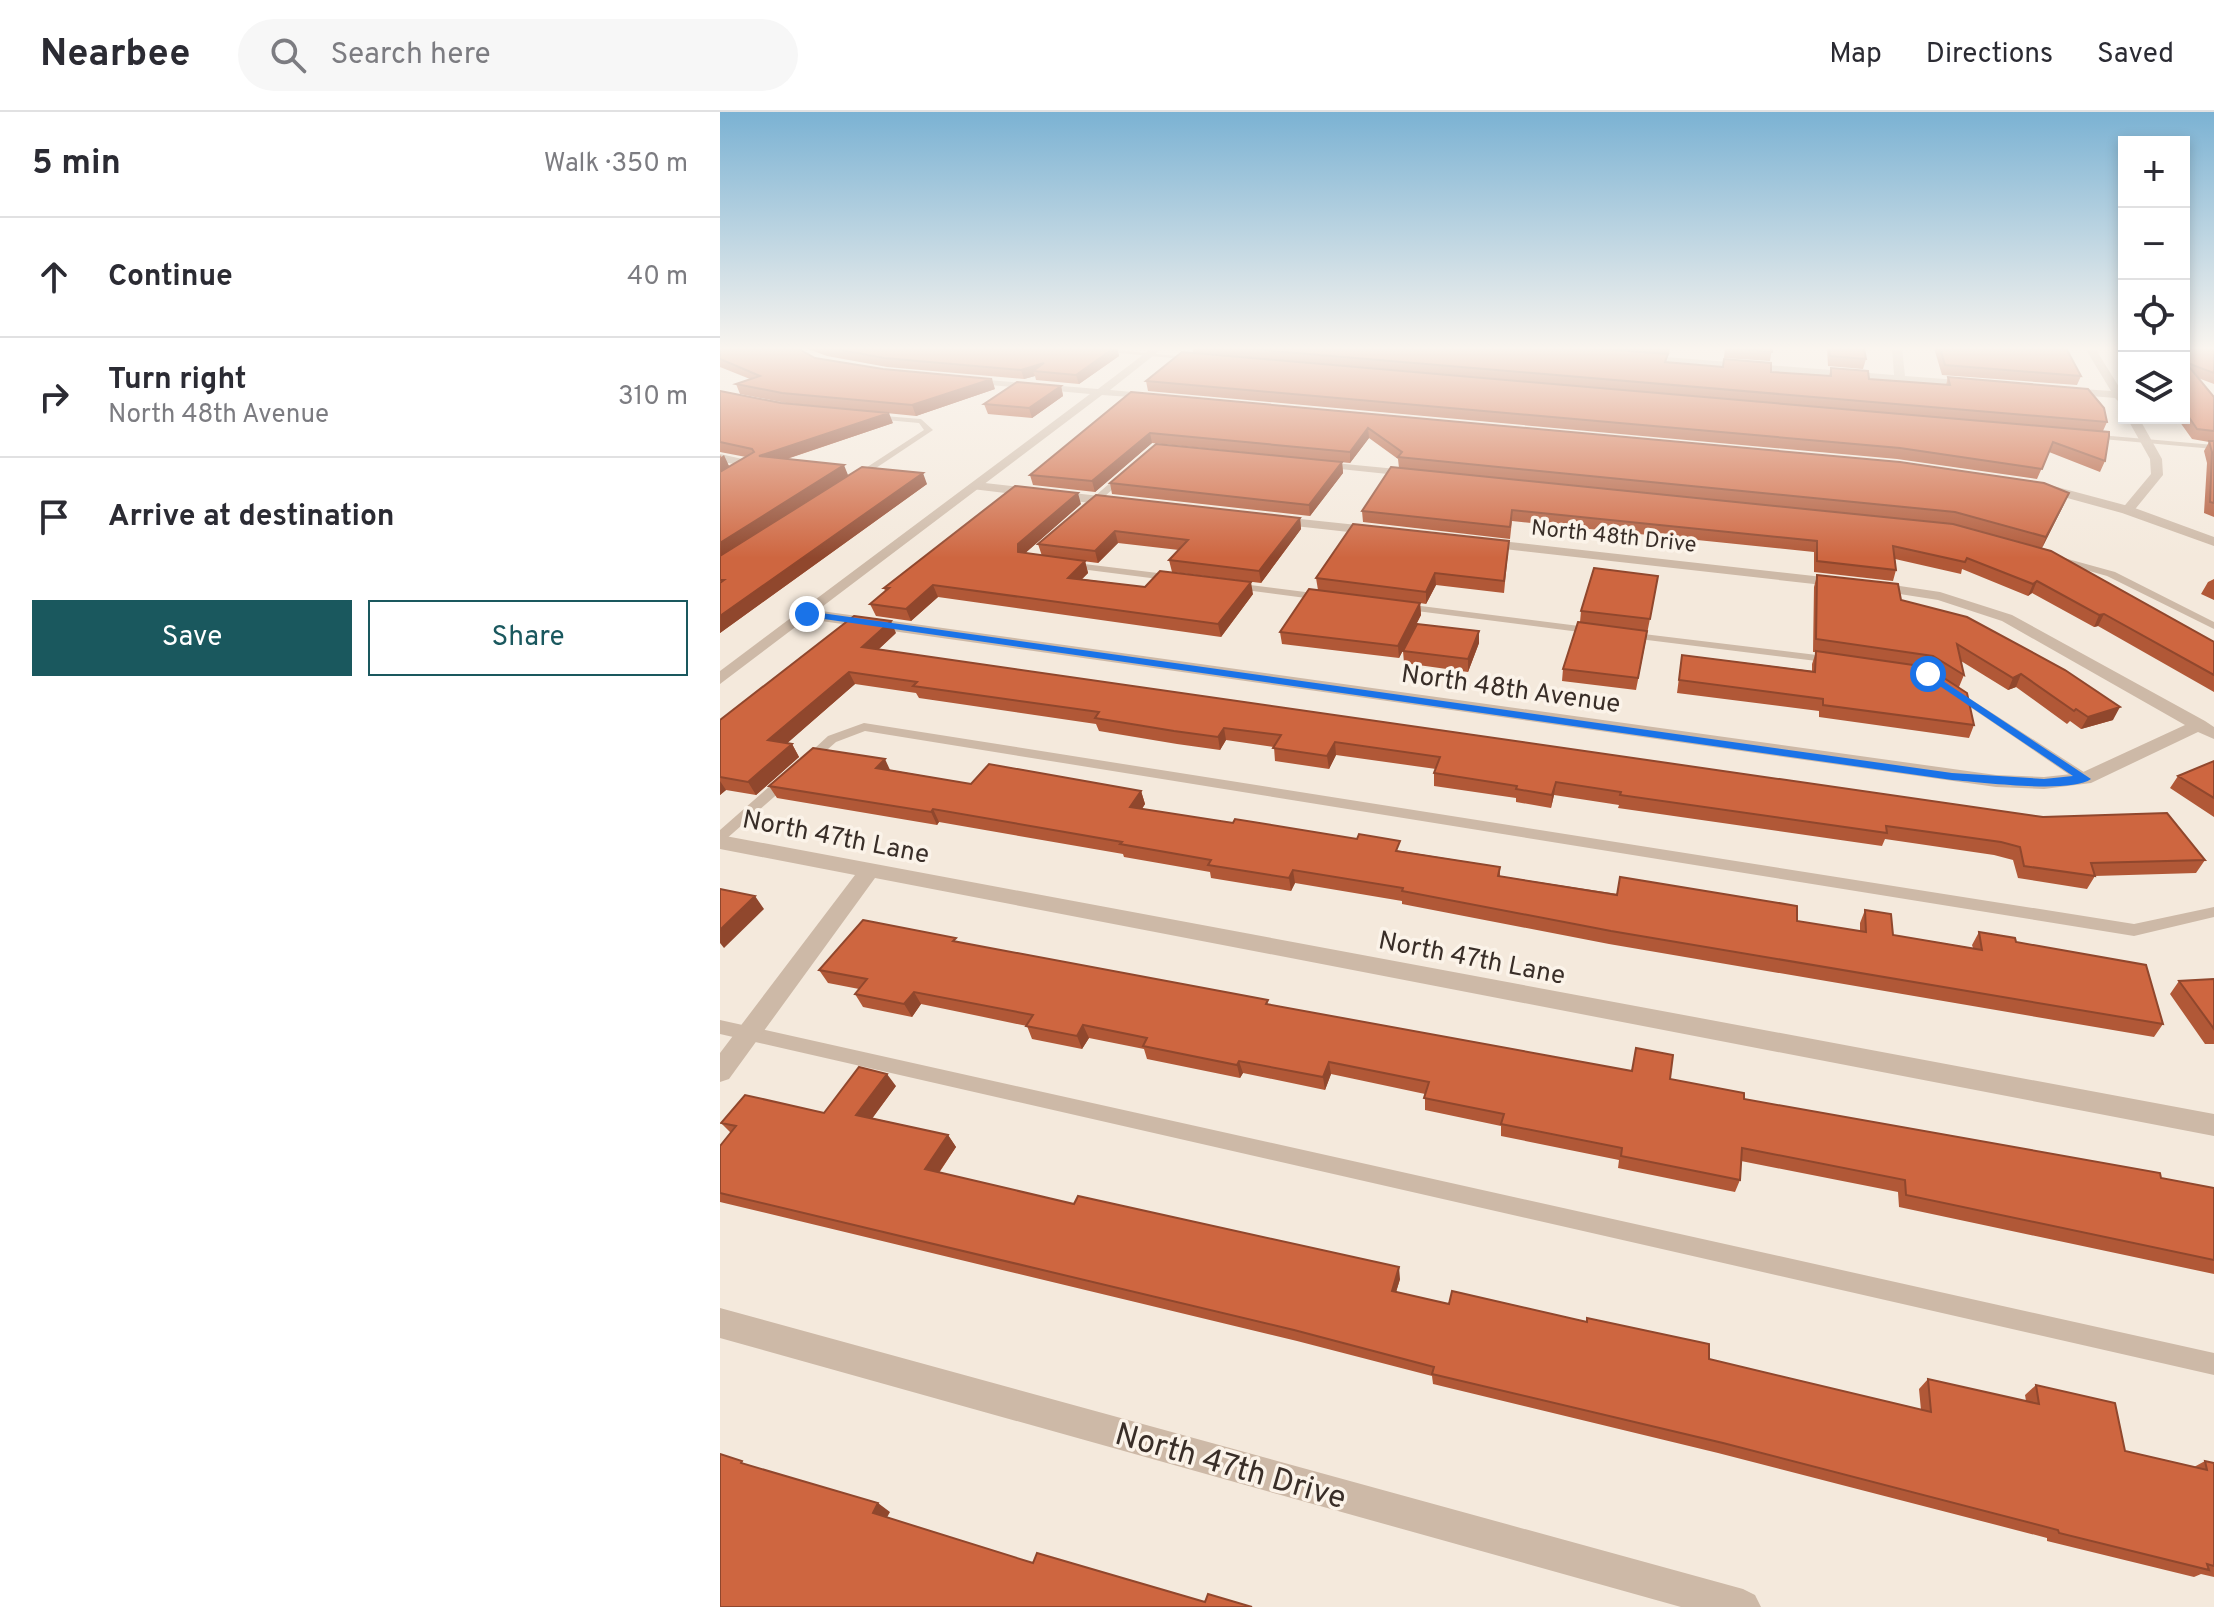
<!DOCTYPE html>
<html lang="en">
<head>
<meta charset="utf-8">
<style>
  body { margin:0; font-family:Overpass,sans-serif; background:#f7f7f7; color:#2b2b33 }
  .controls { position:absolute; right:24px; top:24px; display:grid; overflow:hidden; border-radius:0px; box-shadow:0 4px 12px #0003 }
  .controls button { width:72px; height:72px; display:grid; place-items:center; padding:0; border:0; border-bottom:2px solid #e1e1e2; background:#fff; color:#2b2b33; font:40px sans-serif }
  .stop { position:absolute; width:24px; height:24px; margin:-18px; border:6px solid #1a73e8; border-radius:50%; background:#fff }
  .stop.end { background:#1a73e8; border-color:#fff; box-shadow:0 2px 8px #0008 }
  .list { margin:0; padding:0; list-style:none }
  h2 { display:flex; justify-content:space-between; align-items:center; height:104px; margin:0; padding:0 32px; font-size:34px }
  h2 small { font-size:26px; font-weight:400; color:#7c7c81 }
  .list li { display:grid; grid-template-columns:52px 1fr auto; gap:24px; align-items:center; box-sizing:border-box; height:120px; padding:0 32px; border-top:2px solid #e1e1e2 }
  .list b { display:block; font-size:30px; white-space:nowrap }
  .list p { margin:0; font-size:26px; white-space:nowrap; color:#7c7c81 }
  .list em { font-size:26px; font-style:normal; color:#7c7c81 }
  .actions { display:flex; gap:16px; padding:24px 32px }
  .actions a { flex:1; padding:18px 0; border:2px solid #1a585e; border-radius:0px; text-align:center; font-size:28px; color:#1a585e }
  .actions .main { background:#1a585e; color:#fff }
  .icon { flex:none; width:44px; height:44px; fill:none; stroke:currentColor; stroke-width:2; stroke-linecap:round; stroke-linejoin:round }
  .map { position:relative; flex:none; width:1494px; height:1495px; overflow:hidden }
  header { display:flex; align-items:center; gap:48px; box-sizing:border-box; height:112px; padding:0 40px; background:#fff; border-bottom:2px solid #e1e1e2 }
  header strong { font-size:38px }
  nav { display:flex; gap:44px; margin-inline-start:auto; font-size:28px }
  .search { width:560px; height:72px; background:#f7f7f7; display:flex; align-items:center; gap:20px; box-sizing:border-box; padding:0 28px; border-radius:44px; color:#7c7c81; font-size:30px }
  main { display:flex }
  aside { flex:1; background:#fff }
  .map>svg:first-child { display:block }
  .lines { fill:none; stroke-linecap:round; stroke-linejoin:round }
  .service { fill:#cdb9a7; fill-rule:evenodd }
  .minor { fill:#cdb9a7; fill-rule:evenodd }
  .tertiary { fill:#cdb9a7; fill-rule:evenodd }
  .wall { fill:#b15837 }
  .shaded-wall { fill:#90472d }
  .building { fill:#ce6640; stroke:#90472d; stroke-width:2 }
  .route { fill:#1a73e8 }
  .labels { text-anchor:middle; stroke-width:7; stroke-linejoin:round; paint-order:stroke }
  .far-street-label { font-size:22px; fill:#392e28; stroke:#fbf3e9 }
  .street-label { font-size:26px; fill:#392e28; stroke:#fbf3e9 }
  .near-street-label { font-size:32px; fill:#392e28; stroke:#fbf3e9 }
</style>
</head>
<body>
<header>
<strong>Nearbee</strong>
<div class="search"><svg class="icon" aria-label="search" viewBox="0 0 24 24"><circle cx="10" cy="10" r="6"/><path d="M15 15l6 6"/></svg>Search here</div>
<nav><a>Map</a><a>Directions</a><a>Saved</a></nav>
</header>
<main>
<aside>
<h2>5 min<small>Walk · 350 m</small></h2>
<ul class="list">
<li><svg class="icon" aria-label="ahead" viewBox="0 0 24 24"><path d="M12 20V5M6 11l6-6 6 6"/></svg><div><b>Continue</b></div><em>40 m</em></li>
<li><svg class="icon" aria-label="right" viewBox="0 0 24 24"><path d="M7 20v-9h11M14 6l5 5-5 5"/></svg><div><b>Turn right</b><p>North 48th Avenue</p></div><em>310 m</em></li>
<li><svg class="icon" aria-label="arrive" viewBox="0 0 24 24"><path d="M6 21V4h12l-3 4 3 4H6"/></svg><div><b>Arrive at destination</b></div></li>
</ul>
<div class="actions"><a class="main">Save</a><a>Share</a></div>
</aside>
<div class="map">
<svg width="1494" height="1495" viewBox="0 0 1494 1495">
  <rect width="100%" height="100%" fill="#f4e9dc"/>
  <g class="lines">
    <path class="service" d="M346,236h31l99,10 -3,2z
      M152,303l49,4 12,11 -75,50 -3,-1v-4l69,-45 -5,-7 -44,-4 -4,-2z
      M1368,322l126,11v4l-123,-11h-3z
      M604,350l83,8 4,3 -4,3 -86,-9v-4z
      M400,362l7,2 -36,33h-6v-4z
      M1337,444l58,16 99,50v7l-107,-53 -53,-15v-4z
      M348,450l106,13 5,3 -5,3 -109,-14v-4z
      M514,471l87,11 5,3 -5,3 -91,-12v-4z
      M685,492l190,24 5,3 -5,3 -194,-25v-4z
      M907,520l206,25 6,3 -6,3 -210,-26 -1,-2z
      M1235,577l135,87 1,3 -1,3h-10l-129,-88 -2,-2z
      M144,611l1270,201 80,-17v10l-80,19 -1269,-205 -29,11 -25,22h-8l-2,-3 27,-25z
      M65,664l5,1 1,3 -1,3 -65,57 -5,2v-12l60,-53z
      M0,908l1494,333v22l-1494,-341z"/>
    <path class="minor" d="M1172,236h10l3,28 66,5 5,3 -5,3 -331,-26 -5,-3 5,-3 254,20z
      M1365,236h10l29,47v12l-9,-9 -48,-4 -5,-3 5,-3 44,3z
      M1407,306h12l23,41 1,16 -31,38 -5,1 -6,-4 30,-36 -1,-15z
      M0,342l36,8 -6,4 -30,-4z
      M256,370l141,16 6,4 -6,4 -145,-17 -2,-3z
      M552,404l104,11 7,4 -7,4 -109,-12 -2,-3z
      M763,427l358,40 7,4 -7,4 -363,-41 -2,-3z
      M1153,470l67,10 72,23 193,106 9,6v12l-16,-7 -107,51 -47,6 -48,-2 -1189,-168 -8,-5 8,-5 1189,166 48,2 37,-4 104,-48 -183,-104 -64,-21 -70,-11 -2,-3z
      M0,723l1494,279v22l-1339,-258 -146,201 -9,3v-29l135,-178 -135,-26z
      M0,1196l1023,281 12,6 6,12h-80l-961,-269z"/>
    <path class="tertiary" d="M432,236h11l-53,42 45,4 4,1v4l-57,-4 -382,289v-13l370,-277 -122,-11 -5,-3 1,-2 134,11z
      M1322,371l90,24 82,30v9l-92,-33 -84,-23 -2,-3z"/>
  </g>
  <path class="wall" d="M0,236l95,10 180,31 -79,27 -130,-13 -46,-9 -4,-10 14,-5 -30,-12z
    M85,236h312l2,8 -40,28 -43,-4 -1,-4 -11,3 -137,-12 -60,-11z
    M473,236h398l75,15 105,9 58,4 2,-8 38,11 77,6 2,-8 159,45 -4,9 2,30 -5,11 -51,-20 -12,27 -140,-20 -749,-68 -2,-10 47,-28z
    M878,236h72l-1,6z
    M1005,236h47l-2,13 -46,-3z
    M1107,236h37l2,11 -3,10 -35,-3z
    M1214,236h132l15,28 -4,9 -135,-10z
    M1464,236h30v36l-16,-6 16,19v120l-10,-4 3,-50 -3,-12 5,-9 -17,-3 -15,-21h7z
    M341,274l2,10 -31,22 -44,-4 -4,-10z
    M0,279l173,32 -106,36 61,16 79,9 -207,149v-178l9,11 -7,5 24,-14 -26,-5z
    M411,280l933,112 -22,44 172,94v50l-116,-66 -4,1 -62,-34 -4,3 -66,-27 -1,5 -66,-15 1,11 -3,11 -79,-9v-20l-302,-31 -2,18 -147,-17 -1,-11 37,-43 -1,-9 -29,-21 -19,25 -198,-20 -57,49 -62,-7 -3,-10z
    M622,350l1,11 -33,43 -198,-22 -2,-11z
    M376,383l204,23 1,11 -40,54 -89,-11 -3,-12 10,-10 -61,-7 -20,20 -38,-5 25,3 3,12 -6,6 63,8 108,7 -32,43 -283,-40 -27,24 -35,-5 -6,-12 15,-13 -1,-3 197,-84 -56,49 17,3 -4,-12z
    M789,429l-5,52 -68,-8 -10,19 -6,-1 1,12 -22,43 -117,-14 -2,-12 38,-42 -2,-12z
    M1097,463l84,25 212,120 -32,9 -11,-8 -3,3 -51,-37 -8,3 -47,-29 3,14 -5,12 15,38 -5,13 -150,-21v-6l-142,-18 5,-38 130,16v-7l4,-12h-3l1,-65z
    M1494,467v21l-13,-6 7,-12z
    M936,476l-20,102 -74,-9 1,-12 17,-47 1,-11z
    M759,519v12l-11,29 -64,-9 -1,-12z
    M176,521l-17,16 1326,211 -9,13 -101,3 -8,13 -69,-11 -5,-18 -19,-5 -109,-16 -3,7 -264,-38 1,-3 -65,-10 -3,13 -35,-6v-4l-82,-12v-13l2,-4 -100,-14 -7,14 -54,-8 -1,-14 -48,-7 -6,10 -43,-6 -78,-13 -3,-7 -177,-26 -3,-5 -61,-9 -68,59 5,1 7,13 -43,38 -30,-5 -6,5v-75z
    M1494,649v56l-44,-29 8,-12z
    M171,658l80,14 170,7 4,13 -3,5 358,58v9l360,55v-8l5,-13 28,25 80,13 -1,-3 7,-13 37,10 147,82 -9,13 -545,-93 -207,-40v-3l-107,-18 -4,8 -80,-13 -1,-6 -86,-15 -1,-3 -184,-32 -2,3 -160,-27 -8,-12z
    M238,830l311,63 363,66 4,-23 34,31 74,20 470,89v86l-315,-67 -1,-15 -157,-31 -1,19 -5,12 -117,-24 1,-8 -118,-24v-10l-76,-16v-16l-94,-20 -6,16 -82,-17 -3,5 -93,-19 -3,-10 -55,-11 -7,11 -50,-10 -5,-13 -106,-22 -9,13 -49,-10 -8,-13 4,-5 -31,-6 -9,-13z
    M1494,867v65h-9l-35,-50 9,-13z
    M176,974l-24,32 76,17 8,12 -17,26 461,106 -4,13 53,12 260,55 212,51 -2,-21 9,-10 98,22 -1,-6 11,-10 89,66 69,16 11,-6 9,2v114l-13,-3 -7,3 -147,-36v-3l-329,-85 -285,-69 -1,-8 -135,-35 -577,-139v-56l11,-13 -10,-10 103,-10z"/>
  <path class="shaded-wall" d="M394,236h3l2,8 -40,28 -3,-9z
    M324,251l-11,8 2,5 -11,3 -3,-9z
    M272,267l3,10 -79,27 -4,-11z
    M341,274l2,10 -31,22 -3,-10z
    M169,301l4,10 -128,43 -6,-10z
    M648,316l1,10 -19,25v-11z
    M430,321l2,10 -57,49 -3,-11z
    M4,343l5,11 -9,7v-15z
    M622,350l1,11 -33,43 -1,-11z
    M124,353l4,10 -128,83v-15z
    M203,361l4,11 -207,149v-17z
    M358,381l3,11 -59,52 -4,-4v-8z
    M1349,381l-5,11 -22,44 4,-11z
    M580,406l1,11 -40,54 -2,-12z
    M395,419l3,12 -20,20 -3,-12z
    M365,449l3,12 -16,16 -4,-11z
    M715,461l1,12 -10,19v-12z
    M1317,469l-5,12 -4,3 5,-12z
    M531,470l2,12 -32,43 -3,-13z
    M213,473l5,12 -27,24 -5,-12z
    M700,491l1,12 -22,43 -1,-12z
    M1384,502l-6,12 -4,1 5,-12z
    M171,509l5,12 -28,26 -6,-12z
    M759,519v12l-11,29v-13z
    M129,560l6,12 -79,69 -8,-13z
    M1301,562l-5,13 -8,3 5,-12z
    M1400,595l-7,13 -32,9 7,-12z
    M504,616l2,12 -6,10 -2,-13z
    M615,630l1,13 -7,14 -2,-13z
    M72,632l7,13 -43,38 -8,-13z
    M165,647l6,13 -15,-4z
    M0,669l6,9 -6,5z
    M836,670l-2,13 -3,13 1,-13z
    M421,679l4,13 -11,16 -4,-13z
    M213,697l6,13 -2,3 -6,-13z
    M573,758l2,13 -4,8 -2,-13z
    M35,784l9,13 -40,39 -4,-5v-13z
    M194,880l7,12 -9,13 -8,-13z
    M363,913l6,13 -7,11 -5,-13z
    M519,949l4,12 -3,5 -3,-13z
    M609,950l2,12 -6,16 -2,-13z
    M167,962l9,12 -30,41 -10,-12z
    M228,1023l8,12 -23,34 -8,-12z
    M679,1155l1,12 -7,23 -1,-11z
    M158,1391l12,9 -5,9 -12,-8z"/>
  <path class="building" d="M0,236h77l18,10 68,11 109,10 -80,26 -130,-12 -46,-9 24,-8 -40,-17z
    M111,236h283l-38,27 -43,-4 11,-8 -23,7 -137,-12z
    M519,236h352l77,6 -3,8 58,5 1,-8 47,4v9l60,4v-8l37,3 1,8 81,6 -2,-8 140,12 16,19 3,14z
    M1006,236h46v4z
    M1109,236h35l2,11 -36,-3z
    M1220,236h126l15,28 -136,-11z
    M1464,236h30v25l-29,-11 29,35v34l-17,-2 -13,-19z
    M462,240l927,80v4l-4,25 -52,-19 -11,27 -142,-21 -754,-67z
    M297,270l44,4 -32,22 -45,-4z
    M0,279l61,12 108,10 -130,43 85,9 -124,78v-71l34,-20 -2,-3 -32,-7z
    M411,280l769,70 144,21 25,10 -23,44 -91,-25 -557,-55 4,-5 -34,-24 -18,24 -200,-19 -58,48 -62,-6z
    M1489,329h5v62l-4,-1 2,-50z
    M436,332l186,18 -33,43 -199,-22z
    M142,355l61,6 -203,143v-33l4,-3h-4v-24z
    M671,355l562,57 98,27 163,91v33l-110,-61 -5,1 -62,-34 -4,3 -66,-26 -2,4 -72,-16 3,24 -79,-9v-20l-305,-31 -2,17 -148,-16z
    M295,374l63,7 -60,51v8l67,9 -17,17 77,9 15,-16 91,11 -33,42 -285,-39 -27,24 -36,-5 19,-16h-5z
    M376,383l204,23 -41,53 -90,-11 19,-20 -73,-9 -20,20 -57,-7z
    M633,412l156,17 -5,40 -69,-8 -9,19 -110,-14z
    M874,456l64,8 -8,43 -69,-8z
    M1097,463l81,9 3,16 66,17 98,53 55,37 -32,10 -12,-8 -2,2 -53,-37 -8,4 -56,-34 7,31 -31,-19 -117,-17z
    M589,477l111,14 -22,43 -118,-14z
    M134,504l37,5 -29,26 1181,170 124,-4 38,47 -114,3 4,13 -71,-10 -4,-19 -19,-5 -115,-16 1,7 -267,-38 1,-3 -65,-10 -4,13 -36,-6 1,-3 -83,-13 6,-16 -105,-15 -8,14 -54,-8 8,-13 -57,-7 -6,9 -44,-6 -79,-13 4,-6 -186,-26 4,-4 -68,-10 -81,68 24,4 -44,38 -28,-5v-57z
    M858,510l69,9 -9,47 -75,-9z
    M697,512l62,7 -11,28 -65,-8z
    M1096,539l111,16 40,26 7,32 -151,-20v-6l-144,-19 3,-25 133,17z
    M93,636l72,11 -9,9 95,16 18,-20 152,27 -11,16 103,16 2,-4 122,20 2,-5 41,7 -4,10 104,16 -2,9 119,19 3,-18 177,29v15l69,11 -1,-22 26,4 2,21 89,15 -3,-18 36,6 1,4 130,23 17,59 -552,-93 -209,-40 1,-3 -110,-18 -4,8 -81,-13 3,-5 -91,-16 2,-2 -189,-33 -2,3 -162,-26z
    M1494,649v37l-36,-22z
    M0,777l35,7 -35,34z
    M143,808l93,18 -3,3 315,59 -2,4 366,67 4,-23 37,7 -3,24 74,14v6l416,74 1,5 53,10v72l-308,-65 -1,-15 -163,-32 -2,32 -119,-24 1,-8 -121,-24 3,-10 -80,-16 5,-16 -100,-20 -6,15 -84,-16 -2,4 -94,-19 4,-8 -64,-13 -6,11 -51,-10 7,-11 -119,-23 -10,12 -49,-10 12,-15 -48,-9z
    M1494,867v50l-35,-48z
    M139,955l28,7 -31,41 92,20 -23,34 149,35 4,-8 321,71 -7,24 57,13 3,-13 135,31v-4l122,26v15l222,53 -3,-33 111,25 -3,-19 79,18 10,48 82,19 -2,-9 9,2v103l-7,-2 2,6 -150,-37 -1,-3 -335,-87 -291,-69 2,-7 -140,-37 -574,-137v-47l16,-20 -15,-3 24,-28 79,18z
    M0,1342l22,7 -1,2 137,40 -5,10 160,50 4,-10 168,49 3,-8 44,13h-532z"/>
  <linearGradient id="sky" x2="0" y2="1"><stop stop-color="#7bb2d3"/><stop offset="0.53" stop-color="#faf5ef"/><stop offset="1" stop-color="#faf5ef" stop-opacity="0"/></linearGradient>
  <rect width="1494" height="446" fill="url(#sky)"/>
  <path class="route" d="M87,499l1145,162 92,6 29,-3 -148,-100 -2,-2 5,-3 163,108c-21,15 -110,3 -139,1l-1149,-164z"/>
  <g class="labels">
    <g class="far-street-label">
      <text transform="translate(894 423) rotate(6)" y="8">North 48th Drive</text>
    </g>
    <g class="street-label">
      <text transform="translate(791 576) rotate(8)" y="9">North 48th Avenue</text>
      <text transform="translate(116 724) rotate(11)" y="9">North 47th Lane</text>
      <text transform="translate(752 845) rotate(11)" y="9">North 47th Lane</text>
    </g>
    <g class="near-street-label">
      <text transform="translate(511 1353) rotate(16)" y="11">North 47th Drive</text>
    </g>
  </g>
</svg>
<div class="controls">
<button>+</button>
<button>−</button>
<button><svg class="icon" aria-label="locate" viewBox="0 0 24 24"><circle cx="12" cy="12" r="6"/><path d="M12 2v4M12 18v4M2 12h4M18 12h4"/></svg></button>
<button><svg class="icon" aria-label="layers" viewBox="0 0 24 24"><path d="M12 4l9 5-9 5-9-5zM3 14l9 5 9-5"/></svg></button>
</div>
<div class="stop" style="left:1208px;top:562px"></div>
<div class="stop end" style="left:87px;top:502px"></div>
</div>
</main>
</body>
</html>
